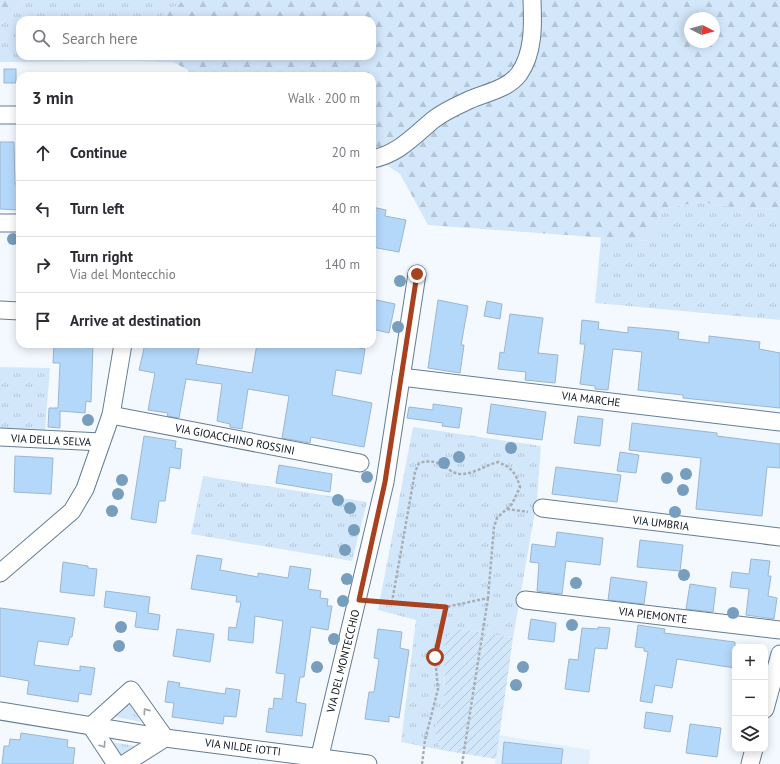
<!DOCTYPE html>
<meta charset="utf-8">
<style>
body{margin:0;font-family:"PT Sans",sans-serif;background:#f2f2f3;color:#2b2b33}
.controls{position:absolute;right:12px;bottom:12px;display:grid;overflow:hidden;border-radius:8px;box-shadow:0 2px 10px #0003}
.controls button{width:36px;height:36px;display:grid;place-items:center;padding:0;border:0;border-bottom:1px solid #e1e1e2;background:#fff;color:#2b2b33;font:20px sans-serif}
.compass{position:absolute;left:684px;top:12px;width:36px;height:36px;border-radius:50%;background:#fff;box-shadow:0 2px 10px #0003;rotate:96deg}
.stop{position:absolute;width:12px;height:12px;margin:-9px;border:3px solid #a8411f;border-radius:50%;background:#fff}
.stop.end{background:#a8411f;border-color:#fff;box-shadow:0 1px 4px #0008}
.list{margin:0;padding:0;list-style:none}
h2{display:flex;justify-content:space-between;align-items:center;height:52px;margin:0;padding:0 16px;font-size:17px}
h2 small{font-size:13px;font-weight:400;color:#7c7c81}
.list li{display:grid;grid-template-columns:26px 1fr auto;gap:12px;align-items:center;box-sizing:border-box;height:56px;padding:0 16px;border-top:1px solid #e1e1e2}
.list b{display:block;font-size:15px;white-space:nowrap}
.list p{margin:0;font-size:13px;white-space:nowrap;color:#7c7c81}
.list em{font-size:13px;font-style:normal;color:#7c7c81}
.icon{flex:none;width:22px;height:22px;fill:none;stroke:currentColor;stroke-width:2;stroke-linecap:round;stroke-linejoin:round}
.map{position:relative;flex:none;width:780px;height:764px;overflow:hidden}
.search{position:absolute;background:#fff;box-shadow:0 2px 10px #0003;left:16px;top:16px;width:360px;height:44px;display:flex;align-items:center;gap:10px;box-sizing:border-box;padding:0 14px;border-radius:12px;color:#7c7c81;font-size:15px}
.panel{position:absolute;background:#fff;box-shadow:0 2px 10px #0003;left:16px;top:72px;width:360px;height:276px;border-radius:12px}
.map>svg:first-child{display:block}
.built{fill:#e2effc}
.grass{fill:url(#grass-tufts)}
.forest{fill:url(#forest-firs);fill-rule:evenodd}
.garden{fill:url(#garden-furrows)}
.building{fill:#b4d8fa;stroke:#9db6cf}
.lines{fill:none;stroke-linecap:round;stroke-linejoin:round}
.street-casing{stroke:#657d94;stroke-width:19}
.path{stroke:#a8aeb5;stroke-width:2.5;stroke-dasharray:3 2;stroke-linecap:butt}
.street{stroke:#fff;stroke-width:17}
.tree{fill:#779ebd}
.oneway{stroke:#9da1a4}
.route{stroke:#a8411f;stroke-width:5}
.labels{text-anchor:middle;dominant-baseline:central;stroke-width:4;stroke-linejoin:round;paint-order:stroke}
.street-label{font-size:11px;fill:#0a131c;stroke:#fff}
</style>
<div class="map">
<svg width="780" height="764" viewBox="0 0 780 764">
<defs>
<pattern id="grass-tufts" width="24" height="20" patternUnits="userSpaceOnUse"><rect width="24" height="20" fill="#d3e7fb"/><path d="M3 7l-1-3M5 7V3M7 7l1-3M15 17l-1-3M17 17v-4M19 17l1-3" fill="none" stroke="#b4c5d7"/></pattern>
<pattern id="forest-firs" width="22" height="20" patternUnits="userSpaceOnUse"><rect width="22" height="20" fill="#d3e7fb"/><path d="M5 1l3.5 6h-7zM16 11l3.5 6h-7z" fill="#b4c5d7"/></pattern>
<pattern id="garden-furrows" width="10" height="10" patternUnits="userSpaceOnUse"><rect width="10" height="10" fill="#d3e7fb"/><path d="M-1 1l2-2M0 10L10 0M9 11l2-2" fill="none" stroke="#b4c5d7"/></pattern>
</defs>
<rect width="100%" height="100%" fill="#f4f9ff"/>
<polygon class="built" points="499,735 590,750 589,764 495,764"/>
<g class="grass">
<polygon points="23,0 184,0 157,20 20,20 20,56 132,56 130,61 0,62 0,24"/>
<polygon points="699,202 745,209 780,208 780,320 595,303 601,237 649,241 663,209"/>
<polygon points="0,367 50,368 45,431 0,428"/>
<polygon points="413,427 541,446 537,500 513,638 456,628 443,653 445,688 443,702 437,721 436,734 441,750 401,742 416,620 378,610"/>
<polygon points="203,476 367,502 352,561 191,534"/>
<polygon points="129,704 141,722 112,716"/>
<polygon points="110,742 137,746 120,759"/>
</g>
<g class="forest">
<polygon points="0,0 23,0 0,24"/>
<path d="M 184,0 L 780,0 L 780,208 L 745,209 L 699,202 L 663,209 L 649,241 L 428,225 L 400,174 L 372,155 L 372,76 L 188,76 L 188,70 L 173,62 L 130,61 L 132,56 L 372,56 L 372,20 L 157,20 ZM 690,18 L 714,18 L 714,42 L 690,42 Z"/>
</g>
<polygon class="garden" points="456,628 513,638 496,759 441,750 436,734 437,721 443,702 445,688 443,653 447,636"/>
<g class="building">
<rect x="4" y="69" width="12" height="14"/>
<polygon points="0,142 14,142 15,184 20,184 20,210 0,209"/>
<polygon points="372,207 386,210 385,216 406,220 399,252 372,247"/>
<polygon points="372,299 395,304 389,333 372,329"/>
<polygon points="438,300 468,306 461,345 464,345 460,373 428,368"/>
<polygon points="487,301 502,304 500,319 484,316"/>
<polygon points="510,314 543,318 538,353 558,355 555,383 525,380 526,372 498,369 500,352 504,353"/>
<polygon points="582,320 599,322 598,329 628,333 628,327 663,330 679,332 678,339 709,343 709,336 760,342 759,349 780,353 780,408 683,398 683,395 638,390 642,352 613,349 608,390 595,389 595,386 580,384 585,344 580,344"/>
<polygon points="54,344 93,344 91,402 86,401 85,413 60,411 60,428 48,427 49,408 58,408 60,363 53,363"/>
<polygon points="145,344 200,344 196,364 252,373 257,344 339,344 365,349 361,374 336,370 332,395 372,403 364,447 311,437 310,443 282,438 289,396 248,389 242,429 230,427 230,424 217,421 222,384 186,379 179,418 167,416 168,413 148,410 155,373 139,370"/>
<polygon points="433,404 462,408 459,428 442,426 443,423 407,418 409,407 433,410"/>
<polygon points="491,404 546,412 542,440 487,433"/>
<polygon points="578,416 603,419 600,446 574,443"/>
<polygon points="632,423 717,433 717,436 780,444 780,468 767,467 762,516 696,509 701,458 629,450"/>
<polygon points="144,436 176,441 175,448 182,449 180,469 170,467 165,501 159,501 156,523 131,519"/>
<polygon points="620,452 639,455 636,473 617,471"/>
<polygon points="15,456 53,458 51,494 14,492"/>
<polygon points="279,465 332,474 330,492 276,483"/>
<polygon points="556,467 621,475 617,502 552,494"/>
<polygon points="557,532 603,538 600,565 566,561 562,594 537,591 539,563 530,562 532,544 555,547"/>
<polygon points="640,540 683,545 680,571 637,567"/>
<polygon points="197,555 222,559 220,570 258,577 258,573 288,578 290,566 311,569 308,589 321,591 320,598 328,599 327,606 332,606 328,630 311,627 304,677 300,677 296,702 306,704 302,736 266,732 269,708 273,709 274,698 282,699 285,674 276,673 283,621 255,616 253,643 228,640 229,627 236,628 241,602 236,602 237,596 191,589"/>
<polygon points="751,559 770,561 768,576 771,576 768,596 777,598 774,619 746,615 749,589 730,587 732,572 749,574"/>
<polygon points="63,562 88,566 88,568 97,569 94,596 60,592"/>
<polygon points="611,577 647,582 644,604 608,600"/>
<polygon points="690,584 716,588 713,612 686,609"/>
<polygon points="106,591 150,597 148,613 160,615 158,630 135,627 137,612 104,607"/>
<polygon points="0,608 75,618 72,637 70,637 68,645 38,641 34,665 80,671 80,666 95,668 91,695 79,693 78,702 27,694 29,681 0,676"/>
<polygon points="531,619 556,623 554,642 528,639"/>
<polygon points="638,625 665,629 664,633 735,642 735,668 677,659 672,688 655,685 652,703 640,701 648,652 644,651 644,648 635,647"/>
<polygon points="598,627 610,628 607,649 595,648 589,692 565,689 569,659 578,660 582,628 598,629"/>
<polygon points="177,629 214,634 210,662 173,656"/>
<polygon points="378,629 402,632 400,648 409,650 399,718 389,716 389,722 365,719 369,692 374,692 379,659 374,658"/>
<polygon points="168,681 180,683 179,687 225,694 226,688 240,690 236,717 224,716 223,724 172,717 174,703 165,702"/>
<polygon points="646,712 673,716 670,732 644,728"/>
<polygon points="690,724 721,728 717,757 686,753"/>
<polygon points="21,733 68,740 67,747 75,748 73,764 2,764 4,746 9,746 10,739 20,740"/>
<polygon points="504,742 563,749 561,764 502,764"/>
</g>
<g class="lines">
<defs>
<g id="street">
<polyline points="0,115 20,115"/>
<path d="M 372,159 C 397,155 414,136 433,120 C 442,113 454,107 465,102 C 482,93 506,91 519,74 C 534,53 533,24 532,0"/>
<polyline points="0,223 20,223"/>
<polyline points="0,310 20,311"/>
<polyline points="401,377 780,422"/>
<polyline points="111,415 360,463"/>
<polyline points="0,437 101,442"/>
<polyline points="542,508 780,537"/>
<polyline points="0,573 72,511 85,489 111,415 123,344"/>
<polyline points="525,600 780,630"/>
<polyline points="765,709 780,654"/>
<polyline points="0,711 165,738 368,764"/>
<polyline points="116,764 91,726 131,690 165,738 124,764"/>
<polyline points="318,764 385,482 417,274"/>
<polyline points="750,764 754,749"/>
</g>
</defs>
<use href="#street" class="street-casing"/>
<g class="path">
<polyline points="507,509 528,512"/>
<path d="M 373,601 L 446,607 L 488,598 L 494,527 L 497,518 L 512,504 L 520,487 C 516,473 511,467 498,462 C 486,465 475,473 463,474 C 446,475 444,456 419,463 L 415,472 L 392,602"/>
<polyline points="422,764 425,740 438,689 435,657 446,607"/>
<polyline points="462,764 488,598"/>
</g>
<use href="#street" class="street"/>
</g>
<g class="tree">
<circle cx="13" cy="239" r="6"/>
<circle cx="400" cy="281" r="6"/>
<circle cx="398" cy="327" r="6"/>
<circle cx="88" cy="420" r="6"/>
<circle cx="511" cy="448" r="6"/>
<circle cx="459" cy="457" r="6"/>
<circle cx="444" cy="463" r="6"/>
<circle cx="686" cy="474" r="6"/>
<circle cx="367" cy="477" r="6"/>
<circle cx="667" cy="478" r="6"/>
<circle cx="122" cy="480" r="6"/>
<circle cx="683" cy="490" r="6"/>
<circle cx="118" cy="494" r="6"/>
<circle cx="338" cy="500" r="6"/>
<circle cx="350" cy="508" r="6"/>
<circle cx="112" cy="511" r="6"/>
<circle cx="675" cy="512" r="6"/>
<circle cx="354" cy="530" r="6"/>
<circle cx="345" cy="550" r="6"/>
<circle cx="684" cy="575" r="6"/>
<circle cx="347" cy="579" r="6"/>
<circle cx="576" cy="583" r="6"/>
<circle cx="343" cy="601" r="6"/>
<circle cx="733" cy="613" r="6"/>
<circle cx="572" cy="625" r="6"/>
<circle cx="121" cy="627" r="6"/>
<circle cx="334" cy="639" r="6"/>
<circle cx="119" cy="646" r="6"/>
<circle cx="317" cy="667" r="6"/>
<circle cx="523" cy="667" r="6"/>
<circle cx="516" cy="685" r="6"/>
</g>
<defs><path id="oneway-chevron" d="M-2-3.5L2.5 0L-2 3.5" fill="none" stroke-width="1.6" stroke-linecap="round" stroke-linejoin="round"/></defs>
<g class="oneway">
<use href="#oneway-chevron" transform="translate(146 711) rotate(-125)"/>
<use href="#oneway-chevron" transform="translate(103 745) rotate(56)"/>
</g>
<g class="lines">
<polyline class="route" points="417,274 385,482 359,600 446,607 435,657"/>
</g>
<g class="labels">
<g class="street-label">
<text transform="translate(591 399) rotate(7)">VIA MARCHE</text>
<text transform="translate(235 439) rotate(11)">VIA GIOACCHINO ROSSINI</text>
<text transform="translate(51 440) rotate(3)">VIA DELLA SELVA</text>
<text transform="translate(661 523) rotate(7)">VIA UMBRIA</text>
<text transform="translate(653 615) rotate(7)">VIA PIEMONTE</text>
<text transform="translate(343 661) rotate(-76)">VIA DEL MONTECCHIO</text>
<text transform="translate(243 747) rotate(7)">VIA NILDE IOTTI</text>
</g>
</g>
</svg>
<div class="controls">
<button>+</button>
<button>−</button>
<button><svg class="icon" aria-label="layers" viewBox="0 0 24 24"><path d="M12 4l9 5-9 5-9-5zM3 14l9 5 9-5"/></svg></button>
</div>
<svg class="compass" viewBox="-18 -18 36 36"><path d="M0-13l5 13h-10z" fill="#e53935"/><path d="M0 13l5-13h-10z" fill="#7c7c81"/></svg>
<div class="stop" style="left:435px;top:657px"></div>
<div class="stop end" style="left:417px;top:274px"></div>
<div class="search"><svg class="icon" aria-label="search" viewBox="0 0 24 24"><circle cx="10" cy="10" r="6"/><path d="M15 15l6 6"/></svg>Search here</div>
<section class="panel">
<h2>3 min<small>Walk · 200 m</small></h2>
<ul class="list">
<li><svg class="icon" aria-label="ahead" viewBox="0 0 24 24"><path d="M12 20V5M6 11l6-6 6 6"/></svg><div><b>Continue</b></div><em>20 m</em></li>
<li><svg class="icon" aria-label="left" viewBox="0 0 24 24"><path d="M17 20v-9H6M10 6l-5 5 5 5"/></svg><div><b>Turn left</b></div><em>40 m</em></li>
<li><svg class="icon" aria-label="right" viewBox="0 0 24 24"><path d="M7 20v-9h11M14 6l5 5-5 5"/></svg><div><b>Turn right</b><p>Via del Montecchio</p></div><em>140 m</em></li>
<li><svg class="icon" aria-label="arrive" viewBox="0 0 24 24"><path d="M6 21V4h12l-3 4 3 4H6"/></svg><div><b>Arrive at destination</b></div></li>
</ul>
</section>
</div>
